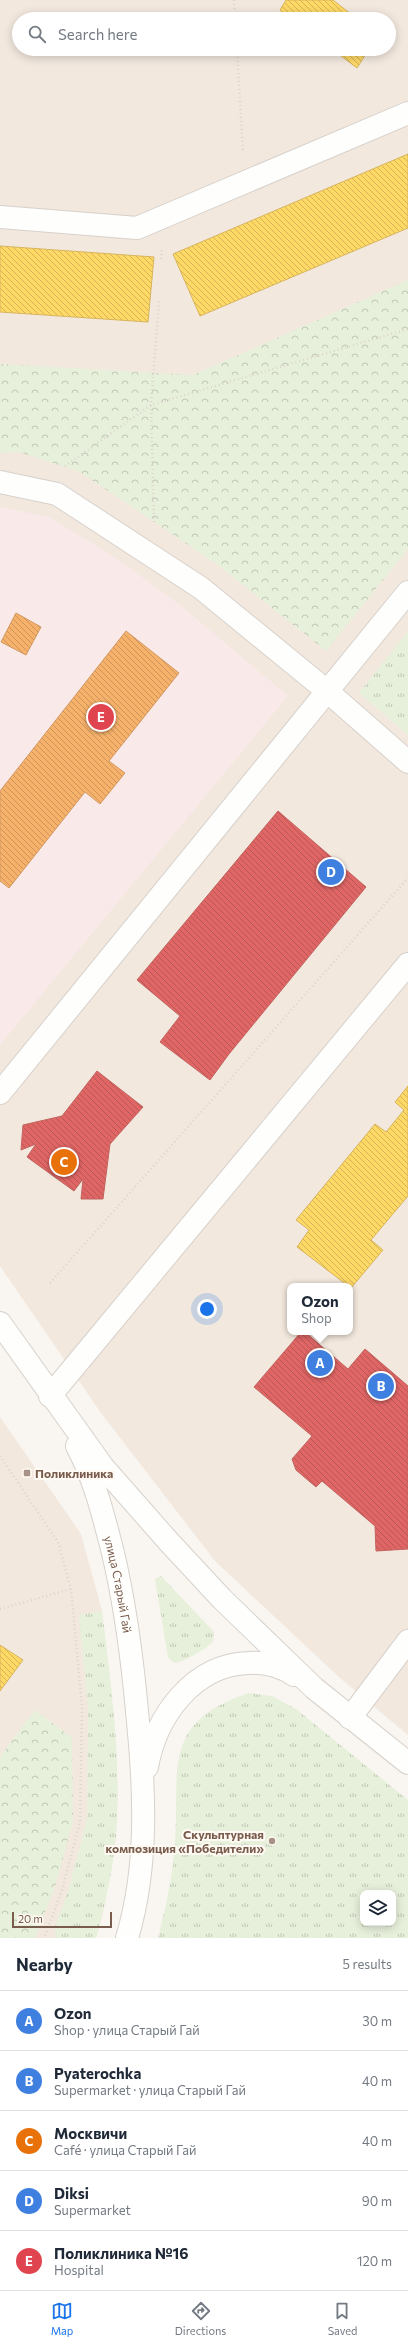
<!DOCTYPE html>
<meta charset="utf-8">
<style>
body{margin:0;font-family:Commissioner,sans-serif;background:#f6f6f7;color:#1f2937}
.controls{position:absolute;right:12px;bottom:12px;display:grid;overflow:hidden;border-radius:8px;box-shadow:0 2px 10px #0003}
.controls button{width:36px;height:36px;display:grid;place-items:center;padding:0;border:0;border-bottom:1px solid #e0e1e3;background:#fff;color:#1f2937;font:20px sans-serif}
.scale{position:absolute;left:12px;bottom:10px;width:100px;box-sizing:border-box;padding-left:4px;border:2px solid #7a5c4d;border-top:0;font-size:11px;line-height:14px;white-space:nowrap;color:#7a5c4d;-webkit-text-stroke:3px #fffaf3;paint-order:stroke}
.you{position:absolute;left:207px;top:1309px;width:14px;height:14px;margin:-10px;border:3px solid #fff;border-radius:50%;background:#1a73e8;box-shadow:0 0 0 6px #1a73e833}
.badge{display:grid;place-items:center;width:26px;height:26px;border-radius:50%;background:#1a73e8;color:#fff;font-size:13px;font-weight:700}
.pin{position:absolute;translate:-50% -50%;border:2px solid #fff;box-shadow:0 1px 4px #0006}
.popup{position:absolute;left:287px;top:1283px;width:66px;height:52px;box-sizing:border-box;display:grid;place-content:center;border-radius:8px;background:#fff;filter:drop-shadow(0 1px 3px #0005);font-size:13px;white-space:nowrap;color:#747a83}
.popup b{font-size:15px;color:#1f2937}
.popup::after{content:'';position:absolute;left:50%;top:100%;margin-left:-8px;border:8px solid transparent;border-top-color:#fff}
.list{margin:0;padding:0;list-style:none}
h2{display:flex;justify-content:space-between;align-items:center;height:52px;margin:0;padding:0 16px;font-size:17px}
h2 small{font-size:13px;font-weight:400;color:#747a83}
.list li{display:grid;grid-template-columns:26px 1fr auto;gap:12px;align-items:center;box-sizing:border-box;height:60px;padding:0 16px;border-top:1px solid #e0e1e3}
.list b{display:block;font-size:15px;white-space:nowrap}
.list p{margin:0;font-size:13px;white-space:nowrap;color:#747a83}
.list em{font-size:13px;font-style:normal;color:#747a83}
.icon{flex:none;width:22px;height:22px;fill:none;stroke:currentColor;stroke-width:2;stroke-linecap:round;stroke-linejoin:round}
.map{position:relative;flex:none;width:408px;height:1938px;overflow:hidden}
.search{position:absolute;background:#fff;box-shadow:0 2px 10px #0003;left:12px;right:12px;top:12px;height:44px;display:flex;align-items:center;gap:10px;box-sizing:border-box;padding:0 14px;border-radius:22px;color:#747a83;font-size:15px}
.sheet{height:352px;background:#fff}
nav{display:flex;justify-content:space-around;align-items:center;box-sizing:border-box;height:56px;border-top:1px solid #e0e1e3;background:#fff;font-size:11px;color:#747a83}
nav a{display:grid;justify-items:center;gap:2px}
nav .on{color:#1a73e8}
.map>svg:first-child{display:block}
.residential{fill:#f2e8de;fill-rule:evenodd}
.medical{fill:#fae9e9}
.grass{fill:url(#grass-tufts);fill-rule:evenodd}
.forest{fill:url(#forest-crowns)}
.homes{fill:url(#homes-back-hatch);stroke:#d7b45e}
.shops{fill:url(#shops-back-hatch);stroke:#c1635e}
.health{fill:url(#health-back-hatch);stroke:#d19862}
.lines{fill:none;stroke-linecap:round;stroke-linejoin:round}
.minor-casing{stroke:#d7d1cb;stroke-width:24}
.path{stroke:#dcd5d0;stroke-width:2.5;stroke-dasharray:1 3;stroke-linecap:butt}
.minor{stroke:#fefefd;stroke-width:22}
.poi-dot{fill:#a69286;stroke:#fffaf3;stroke-width:1.5}
.labels{text-anchor:middle;dominant-baseline:central;stroke-width:4;stroke-linejoin:round;paint-order:stroke}
.poi-label{font-size:12px;font-weight:bold;fill:#7a5c4d;stroke:#fffaf3;text-anchor:start}
.street-label{font-size:12px;fill:#7a5c4d;stroke:#fffaf3}
</style>
<div class="map">
<svg width="408" height="1938" viewBox="0 0 408 1938">
<defs>
<pattern id="grass-tufts" width="24" height="20" patternUnits="userSpaceOnUse"><rect width="24" height="20" fill="#e7f0db"/><path d="M3 7l-1-3M5 7V3M7 7l1-3M15 17l-1-3M17 17v-4M19 17l1-3" fill="none" stroke="#c0c6b4"/></pattern>
<pattern id="forest-crowns" width="20" height="18" patternUnits="userSpaceOnUse"><rect width="20" height="18" fill="#e7f0db"/><path d="M2 6a3 3 0 1 1 6 0M12 15a3 3 0 1 1 6 0" fill="none" stroke="#c0c6b4"/></pattern>
<pattern id="homes-back-hatch" width="6" height="6" patternUnits="userSpaceOnUse"><rect width="6" height="6" fill="#ffd966"/><path d="M-1 5l2 2M0 0l6 6M5-1l2 2" fill="none" stroke="#d3b356"/></pattern>
<pattern id="shops-back-hatch" width="6" height="6" patternUnits="userSpaceOnUse"><rect width="6" height="6" fill="#e06666"/><path d="M-1 5l2 2M0 0l6 6M5-1l2 2" fill="none" stroke="#bb5756"/></pattern>
<pattern id="health-back-hatch" width="6" height="6" patternUnits="userSpaceOnUse"><rect width="6" height="6" fill="#f6b26b"/><path d="M-1 5l2 2M0 0l6 6M5-1l2 2" fill="none" stroke="#cc945a"/></pattern>
</defs>
<rect width="100%" height="100%" fill="#f9f5f0"/>
<g class="residential">
<path d="M 0,0 L 408,0 L 408,1735 L 341,1679 L 215,1561 L 101,1413 L 0,1266 ZM 19,19 L 389,19 L 389,49 L 19,49 ZM 290,1286 L 350,1286 L 350,1332 L 290,1332 Z"/>
<polygon points="0,1417 81,1534 102,1611 111,1690 116,1762 116,1836 103,1913 96,1938 0,1938"/>
</g>
<polygon class="medical" points="0,507 49,517 116,558 180,605 288,696 0,1045"/>
<g class="grass">
<polygon points="408,631 408,735 359,693"/>
<path d="M 161,1576 L 214,1632 C 214,1635 214,1639 213,1641 C 208,1648 182,1663 174,1663 L 168,1657 L 155,1579 Z"/>
<path d="M 102,1611 C 111,1685 122,1762 116,1836 C 113,1870 105,1905 96,1938 L 56,1938 L 55,1927 L 68,1891 L 87,1819 L 88,1709 L 79,1615 Z"/>
<path d="M 249,1693 L 272,1696 L 296,1709 L 408,1800 L 408,1938 L 158,1938 C 166,1907 173,1875 175,1842 C 180,1768 161,1722 249,1693 ZM 363,1893 L 393,1893 L 393,1923 L 363,1923 Z"/>
</g>
<g class="forest">
<polygon points="408,280 408,549 326,651 218,565 80,472 19,452 0,453 0,364 193,375"/>
<polygon points="35,1710 72,1738 73,1821 55,1887 35,1938 0,1938 0,1757"/>
</g>
<g class="homes">
<polygon points="286,0 333,0 357,19 291,19 280,10"/>
<polygon points="332,49 369,49 357,68"/>
<polygon points="408,154 408,228 200,316 173,254"/>
<polygon points="0,246 154,257 148,322 0,312"/>
<polygon points="408,1086 408,1196 371,1240 383,1250 351,1288 297,1247 309,1230 296,1220 375,1124 386,1132 404,1110 395,1102"/>
<polygon points="0,1645 23,1660 0,1691"/>
</g>
<g class="shops">
<polygon points="278,811 366,887 229,1054 210,1080 160,1042 180,1016 137,980"/>
<polygon points="97,1071 143,1107 110,1144 103,1199 81,1199 83,1179 74,1191 27,1157 36,1144 21,1150 23,1125 62,1116"/>
<polygon points="301,1332 305,1332 348,1369 365,1349 408,1386 408,1549 376,1551 375,1526 322,1481 316,1487 296,1470 292,1459 312,1436 254,1387"/>
</g>
<g class="health">
<polygon points="16,613 41,627 26,655 1,642"/>
<polygon points="126,631 179,673 109,761 125,773 100,804 85,792 9,888 0,881 0,791"/>
</g>
<g class="lines">
<defs>
<g id="minor">
<polyline points="0,217 137,228 408,113"/>
<polyline points="0,482 57,494 201,588 327,691 408,762"/>
<polyline points="0,1093 408,592"/>
<polyline points="0,1323 103,1467 169,1542 222,1599 314,1688 408,1763"/>
<polyline points="50,1396 408,964"/>
<path id="s1" d="M 77,1446 C 94,1478 103,1514 112,1549 C 126,1606 133,1664 138,1722 C 145,1794 148,1868 127,1938"/>
<polyline points="350,1718 408,1641"/>
<path d="M 147,1767 C 156,1716 193,1665 248,1663 C 265,1662 279,1665 294,1675"/>
</g>
</defs>
<use href="#minor" class="minor-casing"/>
<g class="path">
<polyline points="234,0 235,19"/>
<polyline points="237,49 243,152"/>
<polyline points="161,259 162,248"/>
<polyline points="65,466 151,405 408,329"/>
<polyline points="154,522 151,405 159,301"/>
<polyline points="50,1283 408,878"/>
<polyline points="0,1456 58,1542 71,1589 82,1706 80,1822 62,1890 44,1938"/>
<polyline points="0,1609 71,1589"/>
</g>
<use href="#minor" class="minor"/>
</g>
<g class="poi-dot">
<rect x="23" y="1469" width="8" height="8" rx="2"/>
<circle cx="272" cy="1841" r="4"/>
</g>
<g class="labels">
<g class="poi-label">
<text x="35" y="1473">Поликлиника</text>
<text x="264" y="1834" text-anchor="end">Скульптурная<tspan x="264" dy="14">композиция «Победители»</tspan></text>
</g>
<g class="street-label">
<text stroke="none"><textPath href="#s1" startOffset="145">улица Старый Гай</textPath></text>
</g>
</g>
</svg>
<div class="controls">
<button><svg class="icon" aria-label="layers" viewBox="0 0 24 24"><path d="M12 4l9 5-9 5-9-5zM3 14l9 5 9-5"/></svg></button>
</div>
<div class="scale">20 m</div>
<div class="you"></div>
<div class="pin badge" style="left:320px;top:1363px;background:#3f7fe0">A</div>
<div class="popup"><b>Ozon</b>Shop</div>
<div class="pin badge" style="left:381px;top:1386px;background:#3f7fe0">B</div>
<div class="pin badge" style="left:64px;top:1162px;background:#e8710a">C</div>
<div class="pin badge" style="left:331px;top:872px;background:#3f7fe0">D</div>
<div class="pin badge" style="left:101px;top:717px;background:#e0444e">E</div>
<div class="search"><svg class="icon" aria-label="search" viewBox="0 0 24 24"><circle cx="10" cy="10" r="6"/><path d="M15 15l6 6"/></svg>Search here</div>
</div>
<section class="sheet">
<h2>Nearby<small>5 results</small></h2>
<ul class="list">
<li><span class="badge" style="background:#3f7fe0">A</span><div><b>Ozon</b><p>Shop · улица Старый Гай</p></div><em>30 m</em></li>
<li><span class="badge" style="background:#3f7fe0">B</span><div><b>Pyaterochka</b><p>Supermarket · улица Старый Гай</p></div><em>40 m</em></li>
<li><span class="badge" style="background:#e8710a">C</span><div><b>Москвичи</b><p>Café · улица Старый Гай</p></div><em>40 m</em></li>
<li><span class="badge" style="background:#3f7fe0">D</span><div><b>Diksi</b><p>Supermarket</p></div><em>90 m</em></li>
<li><span class="badge" style="background:#e0444e">E</span><div><b>Поликлиника №16</b><p>Hospital</p></div><em>120 m</em></li>
</ul>
</section>
<nav>
<a class="on"><svg class="icon" aria-label="map" viewBox="0 0 24 24"><path d="M3 6l6-2 6 2 6-2v14l-6 2-6-2-6 2zM9 4v14M15 6v14"/></svg>Map</a>
<a><svg class="icon" aria-label="directions" viewBox="0 0 24 24"><path d="M12 3l9 9-9 9-9-9zM9 14v-3h6M13 9l2 2-2 2"/></svg>Directions</a>
<a><svg class="icon" aria-label="saved" viewBox="0 0 24 24"><path d="M7 4h10v16l-5-4-5 4z"/></svg>Saved</a>
</nav>
